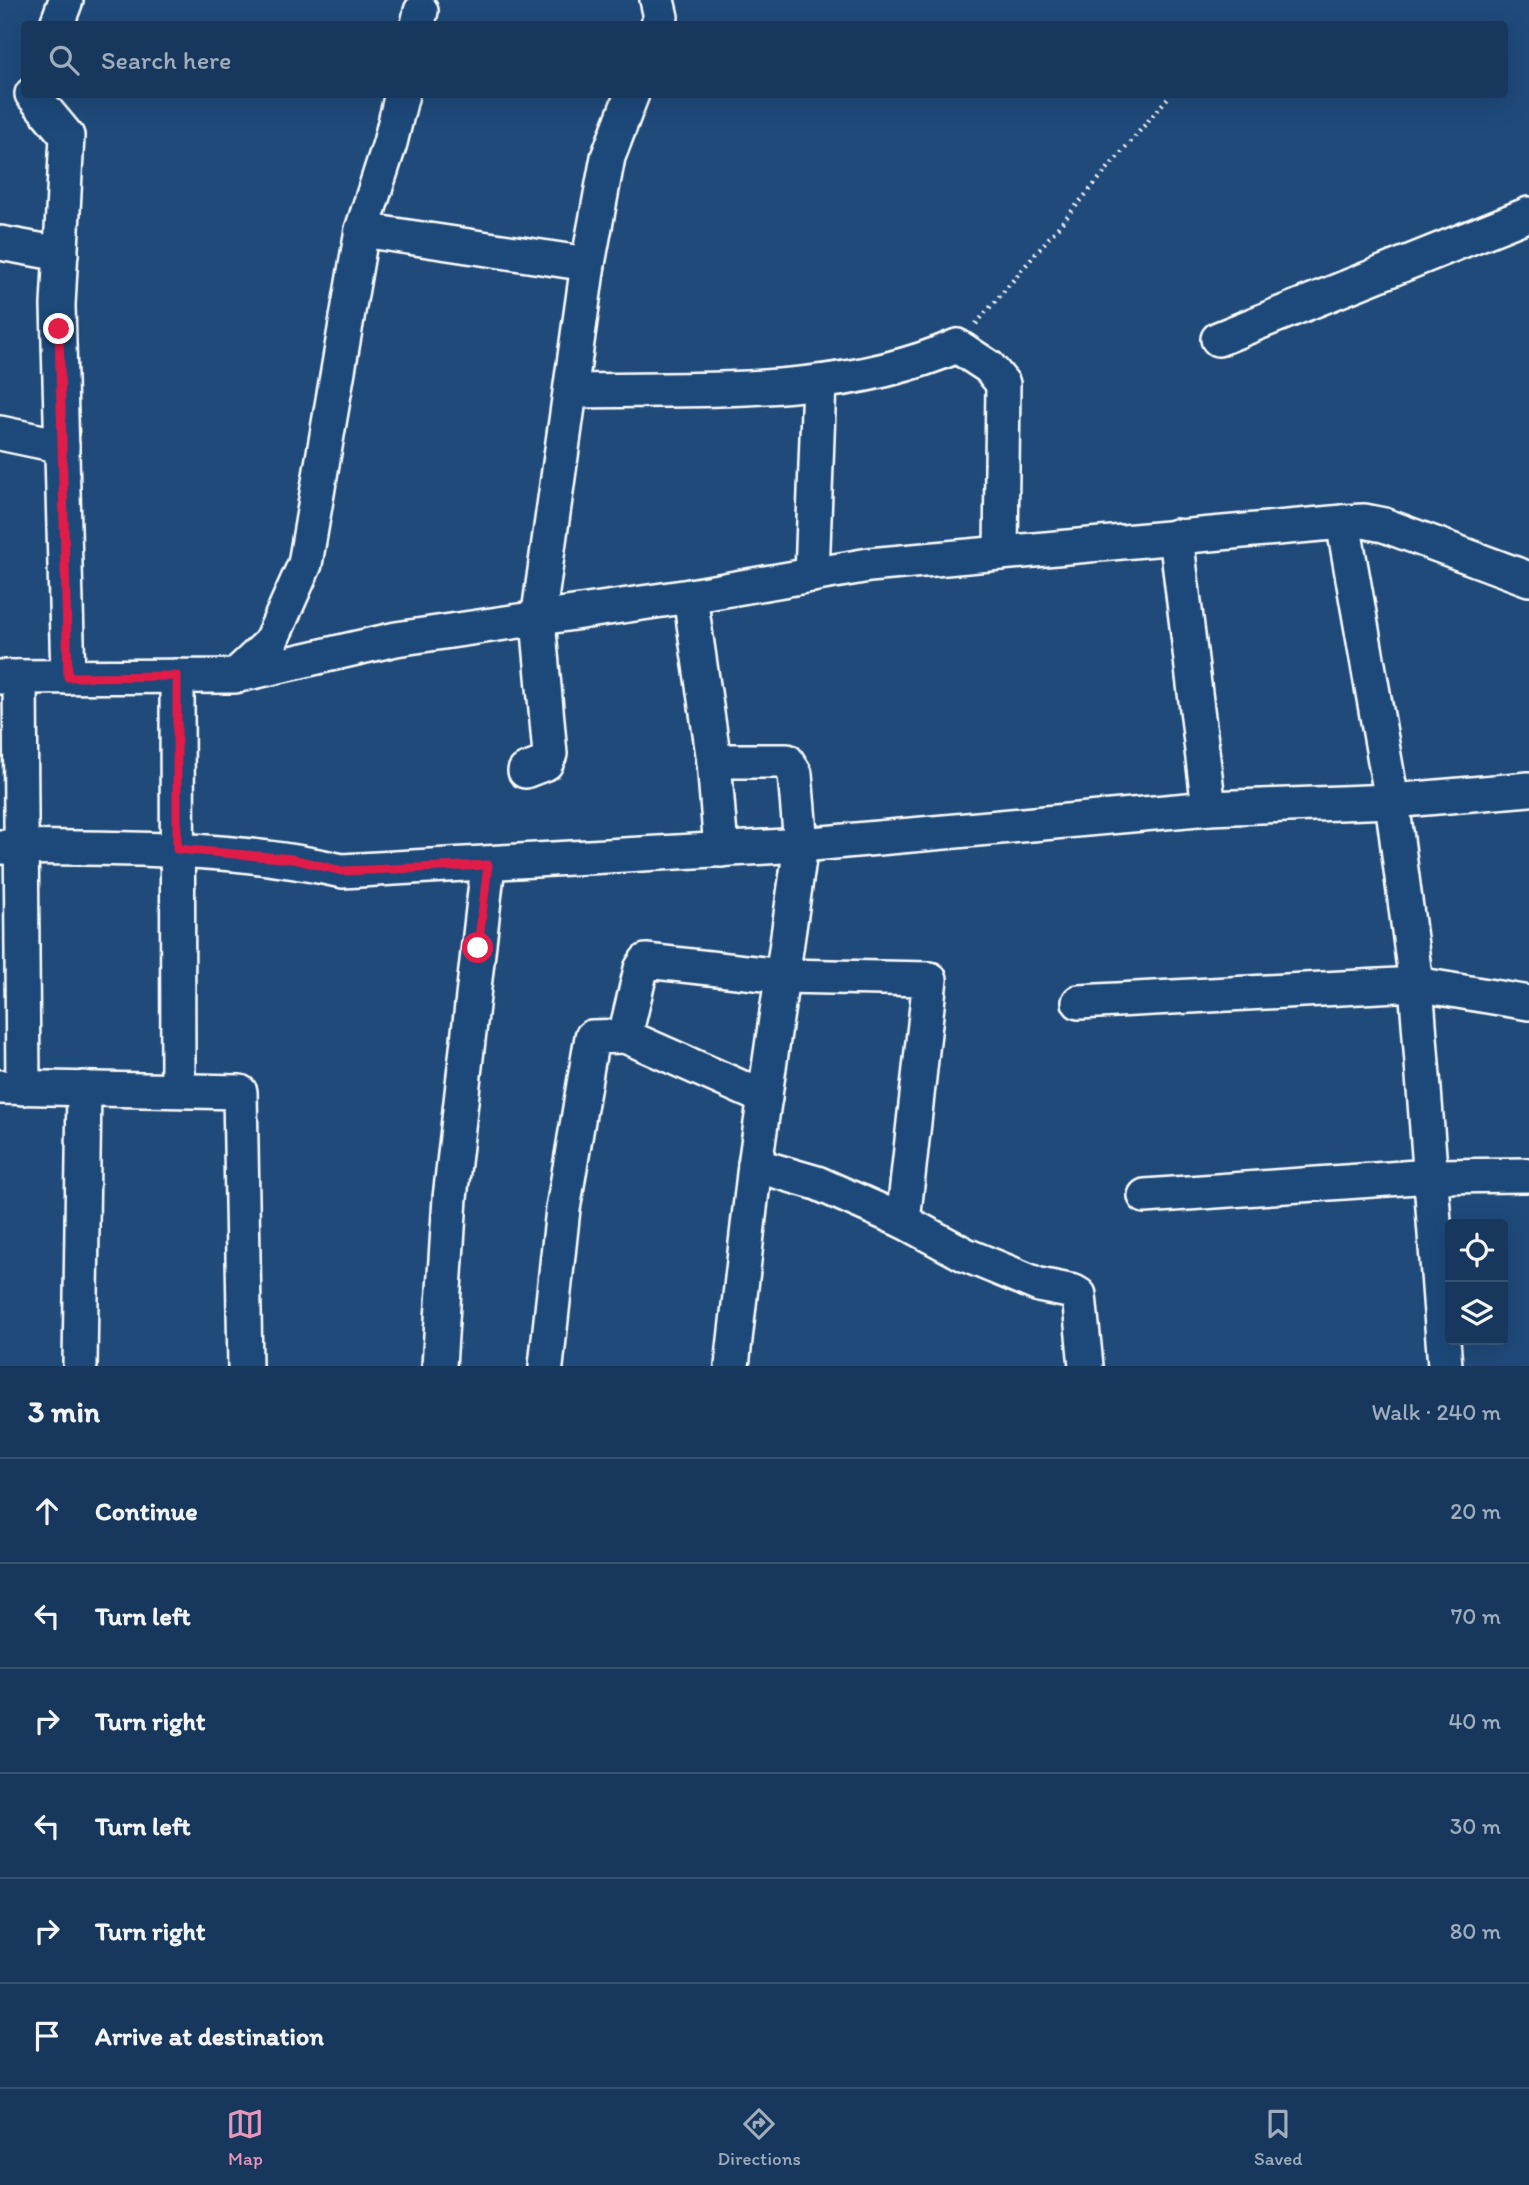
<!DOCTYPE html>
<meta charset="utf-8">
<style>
body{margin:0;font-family:Itim,sans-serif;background:#244365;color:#f1f3f6}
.controls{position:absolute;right:21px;bottom:21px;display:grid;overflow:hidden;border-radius:7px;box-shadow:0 7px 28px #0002}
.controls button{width:63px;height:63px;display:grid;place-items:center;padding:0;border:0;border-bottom:2px solid #365272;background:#17385c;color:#f1f3f6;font:35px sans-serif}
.stop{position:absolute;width:21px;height:21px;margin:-16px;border:5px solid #e11d48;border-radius:50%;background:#fff}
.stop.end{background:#e11d48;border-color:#fff;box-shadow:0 2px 7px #0008}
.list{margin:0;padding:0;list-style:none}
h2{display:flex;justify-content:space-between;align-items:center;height:91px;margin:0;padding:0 28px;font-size:30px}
h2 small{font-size:23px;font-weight:400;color:#9eacbb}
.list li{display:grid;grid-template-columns:46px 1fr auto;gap:21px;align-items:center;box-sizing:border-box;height:105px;padding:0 28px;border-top:2px solid #365272}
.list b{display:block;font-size:26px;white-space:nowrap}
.list em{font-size:23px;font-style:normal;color:#9eacbb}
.icon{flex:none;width:38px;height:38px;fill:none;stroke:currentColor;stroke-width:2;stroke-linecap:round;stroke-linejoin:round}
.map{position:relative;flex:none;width:1529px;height:1366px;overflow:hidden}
.search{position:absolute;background:#17385c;box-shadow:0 7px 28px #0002;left:21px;right:21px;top:21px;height:77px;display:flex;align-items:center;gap:18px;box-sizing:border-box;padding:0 24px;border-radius:7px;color:#9eacbb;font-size:26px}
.sheet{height:721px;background:#17385c}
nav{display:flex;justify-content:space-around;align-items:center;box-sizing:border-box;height:98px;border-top:2px solid #365272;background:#17385c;font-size:19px;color:#9eacbb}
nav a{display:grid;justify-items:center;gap:4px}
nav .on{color:#e797bd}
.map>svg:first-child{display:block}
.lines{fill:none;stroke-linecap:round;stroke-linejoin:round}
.street-casing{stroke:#fff;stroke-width:38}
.path{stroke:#fff;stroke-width:4.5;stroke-dasharray:2 5;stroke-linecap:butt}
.street{stroke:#1f4a7a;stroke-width:33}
.route{stroke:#e11d48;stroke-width:9}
</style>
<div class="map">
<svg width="1529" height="1366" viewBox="0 0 1529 1366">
<rect width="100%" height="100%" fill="#1f4a7a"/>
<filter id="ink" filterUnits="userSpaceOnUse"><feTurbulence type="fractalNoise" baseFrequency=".0143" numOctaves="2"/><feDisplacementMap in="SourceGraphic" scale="14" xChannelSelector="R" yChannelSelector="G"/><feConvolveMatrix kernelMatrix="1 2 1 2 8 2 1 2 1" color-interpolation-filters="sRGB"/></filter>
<g filter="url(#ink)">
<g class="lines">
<defs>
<g id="street">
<polyline points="657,0 661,17 658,24"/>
<polyline points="57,24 66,0"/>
<polyline points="418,24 421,11"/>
<polyline points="32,94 67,136 58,305 68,677"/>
<polyline points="362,230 588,264"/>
<polyline points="0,243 61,254"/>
<polyline points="1218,339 1529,214"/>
<path d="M 571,391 C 699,388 838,398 957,346 L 989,367 L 1003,384 L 1001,553"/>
<polyline points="0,433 62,446"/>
<polyline points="1343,522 1392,801 1416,984 1445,1366"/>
<polyline points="1176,536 1209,808"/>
<polyline points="812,575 819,382"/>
<polyline points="690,596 714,761 787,761 795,774 801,845 755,1165 732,1366"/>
<polyline points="237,674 270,643 305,564 362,230 390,143 402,94"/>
<polyline points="177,676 178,1090"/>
<polyline points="0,677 235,676 396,639 690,596 869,565 1343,522 1364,521 1384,525 1529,579"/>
<polyline points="20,677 23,1088"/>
<polyline points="714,761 721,850"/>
<polyline points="525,771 546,763 550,754 538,620 588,264 608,157 632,94"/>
<path d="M 0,847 C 114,849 230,845 342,871 L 801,845 L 1209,808 L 1392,801 L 1529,789"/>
<polyline points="1079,1002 1416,984 1529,1003"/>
<polyline points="625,1036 765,1098"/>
<polyline points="0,1087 240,1092 245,1366"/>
<polyline points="755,1165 817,1183 903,1221 966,1255 1039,1285 1074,1292 1079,1295 1086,1366"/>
<polyline points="1145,1196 1431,1176 1529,1175"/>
<polyline points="80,1366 84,1088"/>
<polyline points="439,1366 450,1198 488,865"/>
<polyline points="546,1366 563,1209 592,1037 625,1036 641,969 646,961 782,976 930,979 903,1221"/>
</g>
</defs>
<use href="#street" class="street-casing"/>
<polyline class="path" points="976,324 1171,94"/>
<use href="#street" class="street"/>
</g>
</g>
<g class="lines" filter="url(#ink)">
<polyline class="route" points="59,329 68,677 177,676 177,849 293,859 342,871 488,865 478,948"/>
</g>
</svg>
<div class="controls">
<button><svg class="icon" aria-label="locate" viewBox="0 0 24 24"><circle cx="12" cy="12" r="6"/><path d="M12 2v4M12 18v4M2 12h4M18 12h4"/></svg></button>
<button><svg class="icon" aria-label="layers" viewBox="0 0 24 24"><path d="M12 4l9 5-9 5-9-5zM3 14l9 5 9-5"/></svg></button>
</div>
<div class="stop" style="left:478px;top:948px"></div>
<div class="stop end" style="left:59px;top:329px"></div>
<div class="search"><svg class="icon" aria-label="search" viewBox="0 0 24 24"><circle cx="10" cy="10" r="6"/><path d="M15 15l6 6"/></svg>Search here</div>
</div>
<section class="sheet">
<h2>3 min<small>Walk · 240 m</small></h2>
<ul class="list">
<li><svg class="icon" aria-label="ahead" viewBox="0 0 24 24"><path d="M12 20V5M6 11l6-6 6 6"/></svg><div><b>Continue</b></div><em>20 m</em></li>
<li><svg class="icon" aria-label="left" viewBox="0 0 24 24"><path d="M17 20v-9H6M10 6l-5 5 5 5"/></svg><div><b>Turn left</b></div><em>70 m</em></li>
<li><svg class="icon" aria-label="right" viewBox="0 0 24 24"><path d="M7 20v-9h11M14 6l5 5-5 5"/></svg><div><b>Turn right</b></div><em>40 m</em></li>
<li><svg class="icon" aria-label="left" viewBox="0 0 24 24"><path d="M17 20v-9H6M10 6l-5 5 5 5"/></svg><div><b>Turn left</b></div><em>30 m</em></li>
<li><svg class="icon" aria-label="right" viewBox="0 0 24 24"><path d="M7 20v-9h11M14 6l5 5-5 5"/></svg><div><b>Turn right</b></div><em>80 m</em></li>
<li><svg class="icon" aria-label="arrive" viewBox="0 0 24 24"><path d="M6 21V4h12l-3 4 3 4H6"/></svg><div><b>Arrive at destination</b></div></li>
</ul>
</section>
<nav>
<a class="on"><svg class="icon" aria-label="map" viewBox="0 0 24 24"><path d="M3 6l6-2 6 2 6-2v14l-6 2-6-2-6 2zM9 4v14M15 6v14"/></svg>Map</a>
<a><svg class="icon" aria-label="directions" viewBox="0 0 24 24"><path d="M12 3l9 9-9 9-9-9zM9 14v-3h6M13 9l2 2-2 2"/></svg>Directions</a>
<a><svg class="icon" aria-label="saved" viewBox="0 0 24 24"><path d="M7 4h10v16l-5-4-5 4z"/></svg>Saved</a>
</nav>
